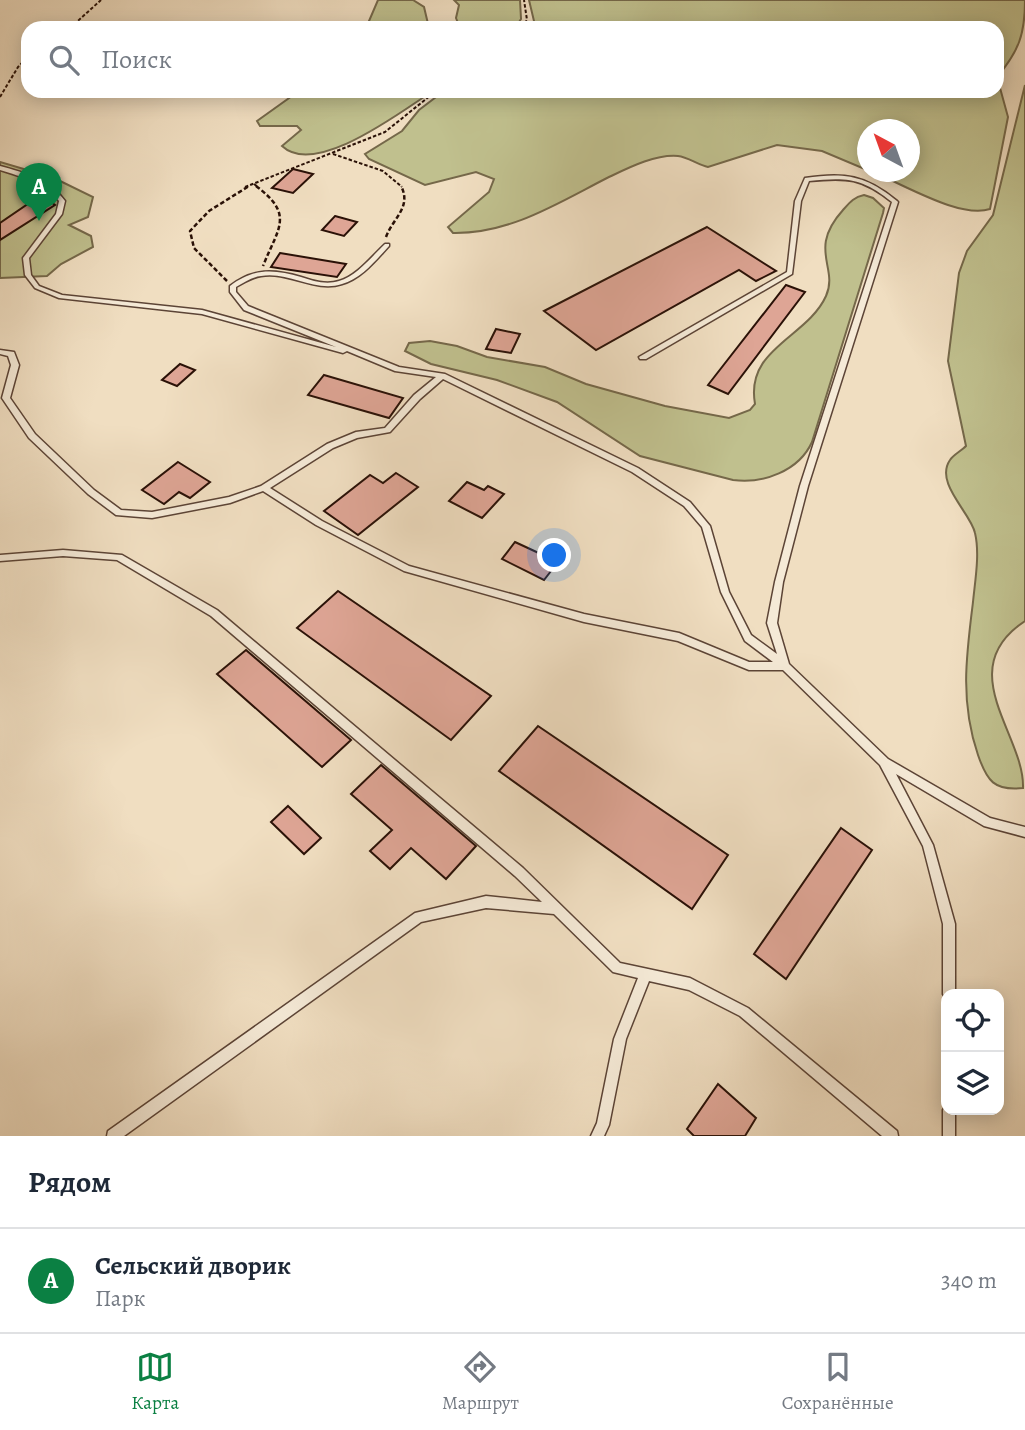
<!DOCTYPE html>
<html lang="ru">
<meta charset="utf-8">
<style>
body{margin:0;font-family:Alegreya,serif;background:#f2f2f3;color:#1f2937}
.controls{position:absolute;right:21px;bottom:21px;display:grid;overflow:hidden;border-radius:14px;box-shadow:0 4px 18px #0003}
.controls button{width:63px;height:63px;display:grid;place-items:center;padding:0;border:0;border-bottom:2px solid #e0e1e3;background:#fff;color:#1f2937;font:35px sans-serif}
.compass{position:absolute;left:857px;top:119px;width:63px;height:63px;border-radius:50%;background:#fff;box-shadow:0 4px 18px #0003;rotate:319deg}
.you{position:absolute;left:555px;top:556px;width:24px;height:24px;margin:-18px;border:5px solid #fff;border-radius:50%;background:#1a73e8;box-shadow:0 0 0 10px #1a73e833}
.badge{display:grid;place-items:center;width:46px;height:46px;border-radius:50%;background:#0b8043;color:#fff;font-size:23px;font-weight:700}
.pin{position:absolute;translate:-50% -58px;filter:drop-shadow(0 2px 4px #0008)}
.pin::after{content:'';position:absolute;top:37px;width:24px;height:21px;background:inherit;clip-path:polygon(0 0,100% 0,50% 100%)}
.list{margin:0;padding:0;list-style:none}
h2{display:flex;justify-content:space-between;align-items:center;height:91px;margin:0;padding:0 28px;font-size:30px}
h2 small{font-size:23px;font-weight:400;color:#747a83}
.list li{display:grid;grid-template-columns:46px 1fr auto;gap:21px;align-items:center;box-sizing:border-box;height:105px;padding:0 28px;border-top:2px solid #e0e1e3}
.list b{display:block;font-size:26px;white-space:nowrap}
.list p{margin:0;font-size:23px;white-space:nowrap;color:#747a83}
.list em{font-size:23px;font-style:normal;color:#747a83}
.icon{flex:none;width:38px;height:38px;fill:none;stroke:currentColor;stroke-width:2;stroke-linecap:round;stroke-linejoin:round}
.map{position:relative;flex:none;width:1025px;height:1136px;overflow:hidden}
.search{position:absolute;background:#fff;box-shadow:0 4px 18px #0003;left:21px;right:21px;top:21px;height:77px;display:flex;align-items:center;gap:18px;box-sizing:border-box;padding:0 24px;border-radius:21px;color:#747a83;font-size:26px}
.sheet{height:196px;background:#fff}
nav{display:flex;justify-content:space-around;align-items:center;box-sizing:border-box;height:98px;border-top:2px solid #e0e1e3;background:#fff;font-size:19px;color:#747a83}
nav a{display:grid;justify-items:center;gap:4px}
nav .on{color:#0b8043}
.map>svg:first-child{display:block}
.green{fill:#c0c08e;stroke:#75684a;stroke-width:2}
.building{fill:#dea595;stroke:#2a1107;stroke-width:2}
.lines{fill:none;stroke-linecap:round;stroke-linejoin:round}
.lane-casing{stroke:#5c4436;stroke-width:3}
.path-far1{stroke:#2a1107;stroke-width:2;stroke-dasharray:3.5 2;stroke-linecap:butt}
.path{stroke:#2a1107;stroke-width:2.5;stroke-dasharray:4.5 2.5;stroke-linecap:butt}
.lane{fill:#f5ead7;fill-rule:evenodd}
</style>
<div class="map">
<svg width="1025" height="1136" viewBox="0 0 1025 1136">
<rect width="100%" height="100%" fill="#f0dec1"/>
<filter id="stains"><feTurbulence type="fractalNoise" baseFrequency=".00286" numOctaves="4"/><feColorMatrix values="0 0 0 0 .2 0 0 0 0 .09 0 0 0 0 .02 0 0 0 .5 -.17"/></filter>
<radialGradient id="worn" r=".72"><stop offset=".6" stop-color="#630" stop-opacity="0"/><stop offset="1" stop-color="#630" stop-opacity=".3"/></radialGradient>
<g class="green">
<polygon points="378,0 413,0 424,7 429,28 366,28"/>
<polygon points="454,0 520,0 521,19 515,28 460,28 456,18 459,5"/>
<path d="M 529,0 L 1025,0 C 1025,34 1019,51 997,77 L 1008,117 L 990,209 C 959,219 902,183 872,172 L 909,172 L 909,130 L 867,130 L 867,170 L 822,151 L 777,145 L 708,167 C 698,165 688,157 678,156 C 655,154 628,168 607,178 C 558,203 510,234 453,233 L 448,227 L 489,192 L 494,179 L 476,172 L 425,185 L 369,159 L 365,154 L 402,131 L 419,110 L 444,91 L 997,91 L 997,28 L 530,28 L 534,21 Z"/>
<path d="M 1025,85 L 1025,621 C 951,670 1025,735 1023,788 C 994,791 987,781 978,755 C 960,702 966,657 973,602 C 975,581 980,554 975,533 C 971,513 934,483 950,460 C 953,455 961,451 966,446 L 948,361 L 959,273 L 967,251 L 993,215 Z"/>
<path d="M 299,91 L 433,91 C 403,110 316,178 282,146 L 301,130 L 297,126 L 260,126 L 257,121 Z"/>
<polygon points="0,162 54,178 93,197 88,217 69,225 91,236 93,247 61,264 47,276 0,278"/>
<path d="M 864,195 L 873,198 L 884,208 L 883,213 L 812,442 C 799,471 763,484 733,480 L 640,456 L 557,402 L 497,380 L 431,364 L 405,351 L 409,343 L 430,341 L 457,346 L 487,357 L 545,367 L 586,384 L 665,406 L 729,418 L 750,410 L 755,404 C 745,348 807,338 826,296 C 839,267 807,250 843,210 C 850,202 854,197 864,195 Z"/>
</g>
<g class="building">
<polygon points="293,169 313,174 293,193 272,188"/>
<polygon points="41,195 55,205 0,240 0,223"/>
<polygon points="335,216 357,222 344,236 322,230"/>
<polygon points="707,227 776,271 756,281 739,270 596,350 544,311"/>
<polygon points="280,253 346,264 337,277 271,267"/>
<polygon points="786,285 805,292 728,394 708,385"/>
<polygon points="496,329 520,334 511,353 486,349"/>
<polygon points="180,364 195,370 177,386 162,380"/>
<polygon points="324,375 403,398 389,418 308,395"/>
<polygon points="178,462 210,482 190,498 179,492 164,504 142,490"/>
<polygon points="396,473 418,487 358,535 324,511 370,475 383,483"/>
<polygon points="467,482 484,490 488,486 504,494 482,518 449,501"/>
<polygon points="515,542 558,562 544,580 502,559"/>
<polygon points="338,591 491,696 451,740 297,628"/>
<polygon points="246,650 351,740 322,767 217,674"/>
<polygon points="538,726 728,855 692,909 499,771"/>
<polygon points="381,765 476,846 446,879 411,848 390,869 370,851 392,830 351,794"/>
<polygon points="288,806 321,838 304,854 271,822"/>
<polygon points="841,828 872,850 786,979 754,954"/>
<polygon points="718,1084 756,1118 745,1136 694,1136 687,1129"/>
</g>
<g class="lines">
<defs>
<g id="lane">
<path d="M 0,166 C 25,173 49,179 65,201 L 62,214 L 29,258 L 31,275 L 39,286 L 62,295 L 202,310 L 336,347 L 244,310 L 230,292 L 230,286 C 253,268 274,269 301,277 C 313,281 326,285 339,281 C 357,276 372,256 385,244 L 389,244 L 389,246 C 376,260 361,279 342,284 C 315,293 289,271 261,276 C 252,277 245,282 236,287 L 236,292 L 248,306 L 399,367 L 445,374 L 638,468 L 690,502 L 710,526 L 729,592 L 751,635 L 777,654 L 767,623 L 775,582 L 800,486 L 892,202 C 862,178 847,177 809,181 L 801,201 L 792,274 L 646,359 L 640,359 L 639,357 L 787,272 L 795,201 L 805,178 C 844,172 866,175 897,201 L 898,202 L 808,486 L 783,582 L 777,623 L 789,664 L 888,759 L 990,818 L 1025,827 L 1025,837 L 984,826 L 896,774 L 933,845 L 955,924 L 955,994 L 946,994 L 946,999 L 943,994 L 943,924 L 923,846 L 880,765 L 783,670 L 749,670 L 678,641 L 584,622 L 404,571 L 316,525 L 263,491 L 230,503 L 152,518 L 116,515 L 88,494 L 29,438 L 2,398 L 11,365 L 8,356 L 0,354 L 0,350 L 14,352 L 19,365 L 10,398 L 35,434 L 94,490 L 121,510 L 152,512 L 229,497 L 261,486 L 327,444 L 356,432 L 385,428 L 414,395 L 436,377 L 395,371 L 347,351 L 343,353 L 202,314 L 59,298 L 35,288 L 25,275 L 23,258 L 56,214 L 59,201 C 44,182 22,177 0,170 ZM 443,379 L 632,472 L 684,506 L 702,527 L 721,592 L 745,641 L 773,662 L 749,662 L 679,633 L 584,614 L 409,566 L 322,521 L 270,488 L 333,448 L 357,438 L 390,432 L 420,399 Z"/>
<polygon points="63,550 122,555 217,610 523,868 620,963 690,978 748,1008 897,1131 898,1136 882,1136 740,1016 689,990 649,981 626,1039 609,1125 604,1136 591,1136 597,1123 614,1039 638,978 613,972 554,914 486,908 421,922 124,1136 107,1136 108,1131 415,913 486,896 542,902 515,876 211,616 117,560 63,556 0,561 0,555"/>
<polygon points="946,1105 946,1110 955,1110 955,1136 943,1136 943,1110"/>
</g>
</defs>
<use href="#lane" class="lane-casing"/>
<g class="path-far1">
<polyline points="70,28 101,0"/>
<polyline points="522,28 527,20 524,0"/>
<polyline points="0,97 18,67 28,57"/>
<polyline points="333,154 383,171 402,187"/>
<polyline points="254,184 258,187"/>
<polyline points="245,187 385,132 436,91"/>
</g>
<g class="path">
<path d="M 256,186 C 295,215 278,228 263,266"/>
<path d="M 386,237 C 393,218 412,207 401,186"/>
<polyline points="227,281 194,248 190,231 209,211 249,186"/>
</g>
<use href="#lane" class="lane"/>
</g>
<rect width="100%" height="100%" filter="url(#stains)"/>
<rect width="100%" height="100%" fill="url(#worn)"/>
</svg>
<div class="controls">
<button><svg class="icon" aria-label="locate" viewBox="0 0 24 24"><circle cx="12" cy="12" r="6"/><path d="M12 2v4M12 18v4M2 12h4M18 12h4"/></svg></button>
<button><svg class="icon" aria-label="layers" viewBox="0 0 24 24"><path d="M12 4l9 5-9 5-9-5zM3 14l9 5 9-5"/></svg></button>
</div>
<svg class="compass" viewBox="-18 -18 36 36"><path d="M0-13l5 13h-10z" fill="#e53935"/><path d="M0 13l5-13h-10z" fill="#747a83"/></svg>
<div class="you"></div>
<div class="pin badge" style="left:39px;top:221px">A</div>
<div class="search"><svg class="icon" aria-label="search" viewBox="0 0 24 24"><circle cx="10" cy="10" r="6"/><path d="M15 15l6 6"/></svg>Поиск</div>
</div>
<section class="sheet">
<h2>Рядом<small></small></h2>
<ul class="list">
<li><span class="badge">A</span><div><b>Сельский дворик</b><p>Парк</p></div><em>340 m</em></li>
</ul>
</section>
<nav>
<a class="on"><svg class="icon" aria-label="map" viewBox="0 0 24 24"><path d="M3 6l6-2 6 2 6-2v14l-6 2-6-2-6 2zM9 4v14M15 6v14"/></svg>Карта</a>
<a><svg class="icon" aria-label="directions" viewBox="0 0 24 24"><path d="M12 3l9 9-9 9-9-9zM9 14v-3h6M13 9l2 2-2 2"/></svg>Маршрут</a>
<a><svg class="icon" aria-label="saved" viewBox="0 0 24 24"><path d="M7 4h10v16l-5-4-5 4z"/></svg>Сохранённые</a>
</nav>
